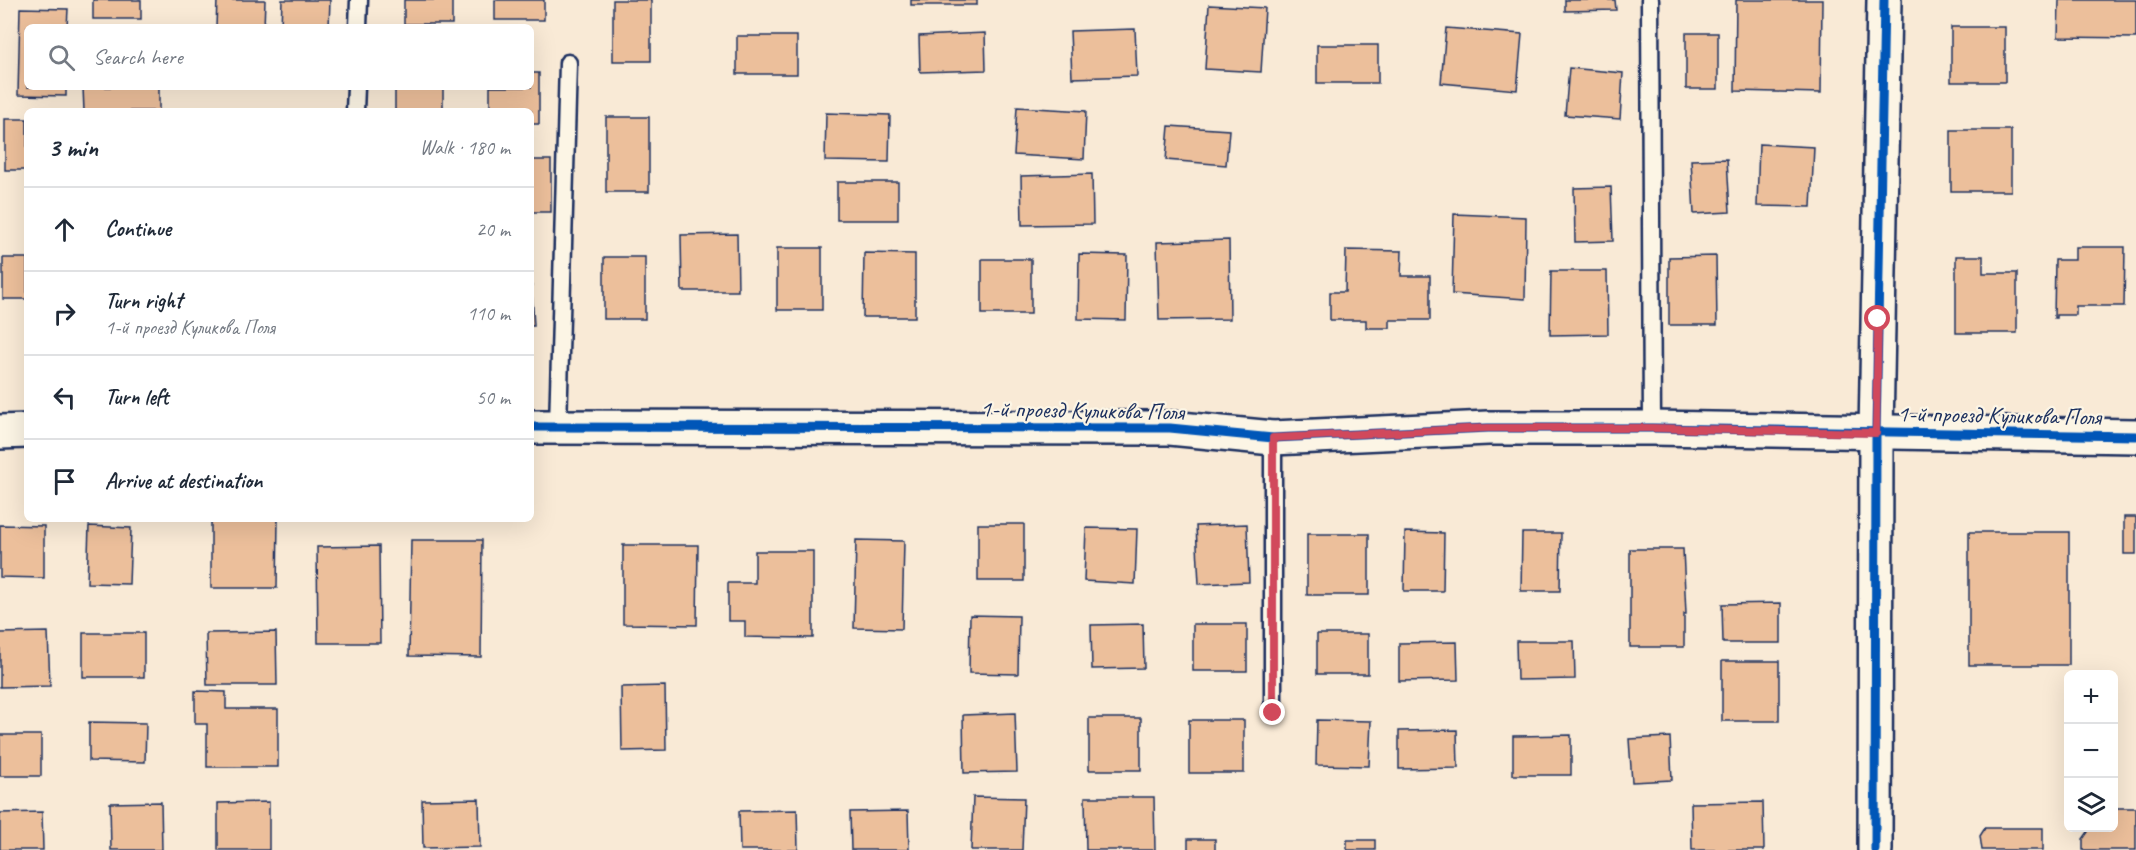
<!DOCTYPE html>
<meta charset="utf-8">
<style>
body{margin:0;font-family:Caveat,sans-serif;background:#f6f6f7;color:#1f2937}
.controls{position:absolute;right:18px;bottom:18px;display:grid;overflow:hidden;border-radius:9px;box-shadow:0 6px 24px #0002}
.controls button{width:54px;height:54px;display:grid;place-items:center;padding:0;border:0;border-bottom:2px solid #e0e1e3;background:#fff;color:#1f2937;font:30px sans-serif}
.stop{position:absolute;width:18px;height:18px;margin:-14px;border:4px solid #d1495b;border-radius:50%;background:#fff}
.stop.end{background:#d1495b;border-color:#fff;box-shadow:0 2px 6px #0008}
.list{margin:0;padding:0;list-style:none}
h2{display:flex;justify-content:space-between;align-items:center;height:78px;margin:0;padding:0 24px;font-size:26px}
h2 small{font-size:20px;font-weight:400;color:#747a83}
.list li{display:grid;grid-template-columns:39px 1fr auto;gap:18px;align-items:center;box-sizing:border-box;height:84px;padding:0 24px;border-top:2px solid #e0e1e3}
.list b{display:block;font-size:22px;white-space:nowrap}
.list p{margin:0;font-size:20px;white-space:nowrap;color:#747a83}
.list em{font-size:20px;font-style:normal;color:#747a83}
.icon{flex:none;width:33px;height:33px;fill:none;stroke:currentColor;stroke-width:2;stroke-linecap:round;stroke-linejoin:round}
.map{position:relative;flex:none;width:2136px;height:850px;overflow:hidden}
.search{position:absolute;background:#fff;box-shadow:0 6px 24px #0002;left:24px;top:24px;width:510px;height:66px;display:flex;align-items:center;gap:15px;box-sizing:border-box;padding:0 21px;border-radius:9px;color:#747a83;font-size:22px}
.panel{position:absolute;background:#fff;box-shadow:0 6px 24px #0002;left:24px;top:108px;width:510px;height:414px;border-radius:9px}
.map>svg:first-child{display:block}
.building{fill:#ecbf9b;stroke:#1b2f5e;stroke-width:1.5}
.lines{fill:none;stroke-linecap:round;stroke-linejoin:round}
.service-casing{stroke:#1b2f5e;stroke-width:21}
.minor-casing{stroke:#1b2f5e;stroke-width:38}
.service{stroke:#fcf5e5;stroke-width:16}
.minor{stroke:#fcf5e5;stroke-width:33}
.cycleway-casing{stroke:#fcf5e5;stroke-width:13}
.cycleway{stroke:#0057b8;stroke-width:9}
.route{stroke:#d1495b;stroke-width:8}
.labels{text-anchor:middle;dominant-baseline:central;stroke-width:4.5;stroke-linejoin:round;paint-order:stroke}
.street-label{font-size:24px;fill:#1b2f5e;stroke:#fcf5e5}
</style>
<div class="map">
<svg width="2136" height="850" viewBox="0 0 2136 850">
<rect width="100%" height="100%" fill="#f9ead6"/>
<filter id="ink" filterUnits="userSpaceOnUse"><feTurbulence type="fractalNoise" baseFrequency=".0167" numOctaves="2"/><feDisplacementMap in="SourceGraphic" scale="12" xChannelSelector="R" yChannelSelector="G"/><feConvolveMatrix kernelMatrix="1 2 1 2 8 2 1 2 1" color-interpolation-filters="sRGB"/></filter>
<g filter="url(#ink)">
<g class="building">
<rect x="93" y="0" width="48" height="19"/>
<polygon points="217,0 265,0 264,27 216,27"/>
<polygon points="282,0 330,0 329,27 281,27"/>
<rect x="404" y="0" width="48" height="24"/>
<rect x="495" y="0" width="49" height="20"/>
<rect x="613" y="0" width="38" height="61"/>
<rect x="911" y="0" width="66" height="5"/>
<polygon points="1565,0 1615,0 1616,10 1565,11"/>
<polygon points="1736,0 1822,0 1821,93 1735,91"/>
<polygon points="2059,0 2136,0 2136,38 2058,37"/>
<polygon points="1209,5 1265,8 1261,72 1205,69"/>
<polygon points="20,8 68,9 67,27 27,27 27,87 66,87 66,96 18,95"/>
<rect x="1951" y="27" width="54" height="55"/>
<polygon points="1446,28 1522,34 1517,90 1441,83"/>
<polygon points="1135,29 1137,76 1072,78 1070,31"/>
<polygon points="985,33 986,70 920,72 919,36"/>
<rect x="1686" y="33" width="32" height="56"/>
<rect x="737" y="36" width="60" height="38"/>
<rect x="1317" y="45" width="61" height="38"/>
<polygon points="1569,68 1623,73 1620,119 1565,115"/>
<polygon points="531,73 539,73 539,124 531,124 531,111 490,111 490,87 531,87"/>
<polygon points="83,87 159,87 159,111 84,111"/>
<rect x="395" y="87" width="48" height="24"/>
<polygon points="1017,107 1086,111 1084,159 1014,155"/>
<polygon points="826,113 890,115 889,162 825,161"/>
<rect x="606" y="117" width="43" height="75"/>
<rect x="5" y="119" width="22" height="51"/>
<polygon points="1169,126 1229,130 1226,165 1166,160"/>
<rect x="1951" y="130" width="60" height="61"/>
<polygon points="1759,144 1814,147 1811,207 1757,206"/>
<polygon points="1727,159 1730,212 1694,214 1691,160"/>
<rect x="531" y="160" width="20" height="52"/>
<polygon points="1092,174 1093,224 1022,225 1021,176"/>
<rect x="837" y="182" width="61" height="38"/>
<polygon points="1611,187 1613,241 1575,242 1574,188"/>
<polygon points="1454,214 1526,217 1525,299 1452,294"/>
<polygon points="737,234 738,291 682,291 681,235"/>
<polygon points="1229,240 1230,319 1159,320 1157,242"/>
<polygon points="2075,247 2125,247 2124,306 2076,306 2076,315 2056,315 2056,318 2054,318 2055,260 2075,260"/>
<rect x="777" y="248" width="45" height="62"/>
<polygon points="1346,250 1402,251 1401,276 1430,276 1430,320 1390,320 1390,328 1366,328 1366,320 1330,320 1330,292 1345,292"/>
<polygon points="864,253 915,254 915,317 863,317"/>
<polygon points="1079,254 1127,255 1126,320 1078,319"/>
<polygon points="1716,256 1717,325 1669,325 1669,257"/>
<polygon points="1956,256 1983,256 1983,273 2017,273 2017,333 1956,333"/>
<rect x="604" y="257" width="41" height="62"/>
<rect x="3" y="258" width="24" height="41"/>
<rect x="982" y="259" width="49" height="55"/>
<polygon points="1551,271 1607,271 1608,334 1550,335"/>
<polygon points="531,275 534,326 531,326"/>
<rect x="2124" y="517" width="12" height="37"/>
<polygon points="211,519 278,519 277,588 211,588"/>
<rect x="978" y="524" width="46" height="57"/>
<polygon points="1247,524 1249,582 1199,584 1196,526"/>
<polygon points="0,525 44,526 44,578 0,577"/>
<polygon points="89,526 131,528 129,584 87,583"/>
<polygon points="1086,528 1137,529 1135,584 1084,581"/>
<polygon points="1405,532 1444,533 1443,591 1404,591"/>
<rect x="1969" y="532" width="100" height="133"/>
<polygon points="1522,533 1561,533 1560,591 1521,591"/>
<rect x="1307" y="534" width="62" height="61"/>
<polygon points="411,540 482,540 481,657 409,656"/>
<polygon points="856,540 904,541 902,629 854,628"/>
<polygon points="623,545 698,545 697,625 623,624"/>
<polygon points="379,546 380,643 318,643 317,547"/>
<polygon points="1630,549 1683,549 1686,614 1684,614 1684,647 1630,647"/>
<polygon points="755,551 813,551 813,638 745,637 745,621 728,621 728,583 755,583"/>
<polygon points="1781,603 1781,643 1723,643 1722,604"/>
<polygon points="970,615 1019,616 1018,674 969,673"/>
<polygon points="1143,624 1144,668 1092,669 1091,625"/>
<rect x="1193" y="624" width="54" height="47"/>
<polygon points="48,632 50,686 0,687 0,633"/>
<polygon points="276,632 277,685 207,685 206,633"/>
<rect x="83" y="633" width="61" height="44"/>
<rect x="1317" y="634" width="51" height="40"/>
<polygon points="1516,641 1574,641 1575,679 1517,680"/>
<polygon points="1457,642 1458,680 1399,681 1399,643"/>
<rect x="1722" y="661" width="57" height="60"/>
<polygon points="665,686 666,750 622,751 621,687"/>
<polygon points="195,691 226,692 226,709 278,709 278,767 207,767 207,724 195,724"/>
<polygon points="1015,713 1017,772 964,773 963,715"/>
<rect x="1089" y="718" width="52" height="52"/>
<rect x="1189" y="720" width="55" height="53"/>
<polygon points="1317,720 1371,721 1369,766 1316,765"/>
<polygon points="89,722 146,723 145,762 89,761"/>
<polygon points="1457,730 1458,768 1399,769 1399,731"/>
<rect x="0" y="735" width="41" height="41"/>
<polygon points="1571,735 1571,775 1513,775 1513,736"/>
<polygon points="1670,737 1672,780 1632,782 1629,739"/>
<polygon points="973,797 1024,798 1022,850 971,850"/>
<polygon points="1085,797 1154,797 1155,850 1086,850"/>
<polygon points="479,799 480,847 423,848 422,800"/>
<polygon points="161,802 162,850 111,850 110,803"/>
<polygon points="269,802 269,850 218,850 218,803"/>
<polygon points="1763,802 1764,850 1692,850 1691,803"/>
<polygon points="2114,808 2136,808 2136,850 2083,850 2083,839 2088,832 2088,828 2114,828"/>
<polygon points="797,810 798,850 740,850 739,811"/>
<polygon points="908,811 909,850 851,850 850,812"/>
<polygon points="42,812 43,850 0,850 0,813"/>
<polygon points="1985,828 2043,828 2043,850 1982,850 1980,836"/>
<rect x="1188" y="839" width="27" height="11"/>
<rect x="1347" y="840" width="28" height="10"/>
</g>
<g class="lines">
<defs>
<g id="service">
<polyline points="1650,0 1652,428"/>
<polyline points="358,27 359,0"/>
<polyline points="355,111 356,87"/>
<polyline points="558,427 568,63"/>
<polyline points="1273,438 1273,713"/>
</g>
<g id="minor">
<polyline points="531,427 1170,428 1273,438 1488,428 1652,428 2136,436"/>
<polyline points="0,432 27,431"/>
<polyline points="1875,850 1876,433 1884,0"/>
</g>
</defs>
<use href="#service" class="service-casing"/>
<use href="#minor" class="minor-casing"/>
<use href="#service" class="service"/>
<use href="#minor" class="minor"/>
<defs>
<g id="cycleway">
<polyline points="531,427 1170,428 1273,438 1488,428 1652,428 2136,436"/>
<polyline points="1875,850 1876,433 1884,0"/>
</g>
</defs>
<use href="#cycleway" class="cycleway-casing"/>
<use href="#cycleway" class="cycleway"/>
</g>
</g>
<g class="lines" filter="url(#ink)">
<polyline class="route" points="1273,713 1273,438 1488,428 1652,428 1876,433 1878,319"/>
</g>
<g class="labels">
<g class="street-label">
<text transform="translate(1082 410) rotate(1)">1-й проезд Куликова Поля</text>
<text transform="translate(1999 415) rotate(1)">1-й проезд Куликова Поля</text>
</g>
</g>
</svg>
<div class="controls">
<button>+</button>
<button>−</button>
<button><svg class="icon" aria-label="layers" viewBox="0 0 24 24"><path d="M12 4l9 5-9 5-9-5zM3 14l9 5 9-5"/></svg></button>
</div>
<div class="stop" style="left:1878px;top:319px"></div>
<div class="stop end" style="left:1273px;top:713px"></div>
<div class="search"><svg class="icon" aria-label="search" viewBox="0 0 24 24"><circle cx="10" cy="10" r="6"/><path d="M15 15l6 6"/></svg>Search here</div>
<section class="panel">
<h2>3 min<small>Walk · 180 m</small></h2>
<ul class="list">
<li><svg class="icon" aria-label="ahead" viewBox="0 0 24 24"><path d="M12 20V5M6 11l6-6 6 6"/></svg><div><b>Continue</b></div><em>20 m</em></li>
<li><svg class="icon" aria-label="right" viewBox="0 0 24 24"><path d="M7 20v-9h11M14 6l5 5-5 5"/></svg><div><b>Turn right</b><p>1-й проезд Куликова Поля</p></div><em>110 m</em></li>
<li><svg class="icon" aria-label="left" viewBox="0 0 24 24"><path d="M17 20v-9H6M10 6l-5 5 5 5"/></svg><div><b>Turn left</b></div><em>50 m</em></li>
<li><svg class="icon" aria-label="arrive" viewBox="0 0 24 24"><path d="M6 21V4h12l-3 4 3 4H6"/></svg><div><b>Arrive at destination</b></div></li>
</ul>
</section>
</div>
